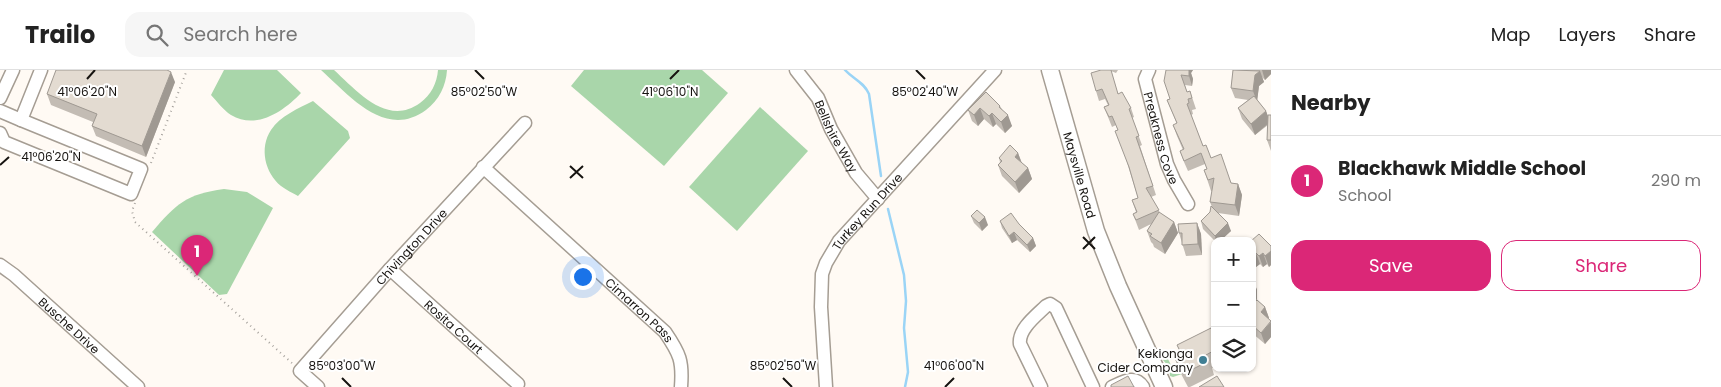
<!DOCTYPE html>
<meta charset="utf-8">
<style>
body{margin:0;font-family:Poppins,sans-serif;background:#f6f6f6;color:#222}
.controls{position:absolute;right:15px;bottom:15px;display:grid;overflow:hidden;border-radius:10px;box-shadow:0 1px 4px #0004}
.controls button{width:45px;height:45px;display:grid;place-items:center;padding:0;border:0;border-bottom:1px solid #e0e0e0;background:#fff;color:#222;font:25px sans-serif}
.you{position:absolute;left:582px;top:206px;width:18px;height:18px;margin:-12px;border:4px solid #fff;border-radius:50%;background:#1a73e8;box-shadow:0 0 0 8px #1a73e833}
.badge{display:grid;place-items:center;width:32px;height:32px;border-radius:50%;background:#db2777;color:#fff;font-size:16px;font-weight:700}
.pin{position:absolute;translate:-50% -41px;filter:drop-shadow(0 1px 2px #0008)}
.pin::after{content:'';position:absolute;top:26px;width:18px;height:15px;background:inherit;clip-path:polygon(0 0,100% 0,50% 100%)}
.list{margin:0;padding:0;list-style:none}
h2{display:flex;justify-content:space-between;align-items:center;height:65px;margin:0;padding:0 20px;font-size:21px}
h2 small{font-size:16px;font-weight:400;color:#767676}
.list li{display:grid;grid-template-columns:32px 1fr auto;gap:15px;align-items:center;box-sizing:border-box;height:90px;padding:0 20px;border-top:1px solid #e0e0e0}
.list b{display:block;font-size:19px;white-space:nowrap}
.list p{margin:0;font-size:16px;white-space:nowrap;color:#767676}
.list em{font-size:16px;font-style:normal;color:#767676}
.actions{display:flex;gap:10px;padding:15px 20px}
.actions a{flex:1;padding:11px 0;border:1px solid #db2777;border-radius:15px;text-align:center;font-size:18px;color:#db2777}
.actions .main{background:#db2777;color:#fff}
.icon{flex:none;width:28px;height:28px;fill:none;stroke:currentColor;stroke-width:2;stroke-linecap:round;stroke-linejoin:round}
.map{position:relative;flex:none;width:1271px;height:317px;overflow:hidden}
header{display:flex;align-items:center;gap:30px;box-sizing:border-box;height:70px;padding:0 25px;background:#fff;border-bottom:1px solid #e0e0e0}
header strong{font-size:24px}
nav{display:flex;gap:28px;margin-inline-start:auto;font-size:18px}
.search{width:350px;height:45px;background:#f6f6f6;display:flex;align-items:center;gap:12px;box-sizing:border-box;padding:0 18px;border-radius:15px;color:#767676;font-size:19px}
main{display:flex}
aside{flex:1;background:#fff}
.map>svg:first-child{display:block}
.green{fill:#a9d6aa}
.lines{fill:none;stroke-linecap:round;stroke-linejoin:round}
.stream{stroke:#9ad4f6;stroke-width:2.5}
.minor-casing{stroke:#a59d93;stroke-width:15}
.major-casing{stroke:#a59d93;stroke-width:19}
.path{stroke:#a6a29d;stroke-width:2;stroke-dasharray:1 4;stroke-linecap:butt}
.minor{stroke:#fff;stroke-width:12}
.major{stroke:#fff;stroke-width:16}
.wall{fill:#c3bcb4}
.shaded-wall{fill:#9f9992}
.building{fill:#e3dbd1;stroke:#9f9992}
.ticks{fill:none;stroke:#161310;stroke-width:2}
.poi-dot{fill:#407f94;stroke:#fff;stroke-width:2}
.labels{text-anchor:middle;dominant-baseline:central;stroke-width:4;stroke-linejoin:round;paint-order:stroke}
.street-label{font-size:12px;fill:#161310;stroke:#fff}
.poi-label{font-size:12px;fill:#161310;stroke:#fff;text-anchor:end}
.ticks-label{font-size:12px;text-anchor:middle;fill:#161310;stroke:#fff;stroke-width:4;stroke-linejoin:round;paint-order:stroke}
</style>
<header>
<strong>Trailo</strong>
<div class="search"><svg class="icon" aria-label="search" viewBox="0 0 24 24"><circle cx="10" cy="10" r="6"/><path d="M15 15l6 6"/></svg>Search here</div>
<nav><a>Map</a><a>Layers</a><a>Share</a></nav>
</header>
<main>
<div class="map">
<svg width="1271" height="317" viewBox="0 0 1271 317">
<rect width="100%" height="100%" fill="#fffaf4"/>
<g class="green">
<path d="M 224,0 L 277,0 L 301,23 C 283,42 256,60 231,45 C 223,40 217,31 211,25 Z"/>
<path d="M 321,0 L 334,0 C 357,21 387,57 420,33 C 431,25 437,13 438,0 L 447,0 C 446,16 439,30 426,40 C 385,70 349,25 321,0 Z"/>
<polygon points="584,0 702,0 728,23 664,96 571,16"/>
<path d="M 313,31 L 348,61 L 350,68 L 298,126 C 293,123 286,120 281,116 C 265,103 259,78 271,60 C 280,46 299,38 313,31 Z"/>
<polygon points="760,37 808,81 737,161 689,117"/>
<path d="M 224,119 L 247,122 L 273,138 L 227,224 L 219,225 L 152,162 C 176,134 186,124 224,119 Z"/>
<polygon points="1177,282 1179,284 1168,289 1175,303 1180,301 1182,304 1173,307 1170,306 1169,297 1163,290"/>
</g>
<g class="lines">
<g class="stream">
<path d="M 845,0 C 853,9 864,12 869,24 L 881,106"/>
<polyline points="888,139 904,205 906,231 904,258 908,302 905,317"/>
</g>
<defs>
<g id="minor">
<path id="s1" d="M 796,0 L 818,28 L 831,59 L 856,103 L 878,129"/>
<path id="s2" d="M 1149,0 L 1145,9 L 1167,94 L 1174,110 L 1188,134"/>
<polyline points="0,28 13,0"/>
<polyline points="0,41 21,50"/>
<polyline points="0,63 4,72 131,124 141,99 21,50 41,0"/>
<path id="s3" d="M 483,97 L 665,262 C 680,284 683,291 681,317"/>
<path id="s4" d="M 0,195 L 14,205 L 138,317"/>
<path id="s5" d="M 390,199 L 518,314"/>
<path id="s6" d="M 318,317 L 300,301 L 390,199 L 525,53"/>
<path id="s7" d="M 826,317 L 821,237 L 822,204 L 826,193 L 839,171 L 995,0"/>
<path d="M 1041,317 L 1020,274 C 1018,259 1037,245 1046,236 L 1050,234 L 1056,238 L 1093,317"/>
<path d="M 1112,317 C 1123,312 1135,304 1143,317"/>
</g>
<g id="major">
<path id="s8" d="M 1050,0 L 1096,161 L 1118,216 L 1164,317"/>
</g>
</defs>
<use href="#minor" class="minor-casing"/>
<use href="#major" class="major-casing"/>
<g class="path">
<polyline points="151,93 187,0"/>
<polyline points="135,133 132,141 135,152 293,294"/>
</g>
<use href="#minor" class="minor"/>
<use href="#major" class="major"/>
</g>
<g class="wall">
<polygon points="1101,0 1118,0 1116,3 1111,1 1118,24 1131,38 1134,47 1132,48 1142,75 1140,76 1156,125 1151,127 1160,143 1174,152 1178,163 1165,184 1154,177 1153,174 1151,172 1147,161 1151,154 1139,160 1133,144 1136,142 1132,130 1138,128 1129,99 1116,55 1112,57 1104,37 1108,35 1105,29 1099,31 1096,21"/>
<polygon points="1166,0 1193,0 1191,3 1193,9 1192,16 1185,15 1187,22 1190,21 1196,39 1192,40 1193,44 1191,45 1203,76 1211,88 1231,113 1238,114 1242,125 1239,146 1218,143 1231,161 1220,171 1215,171 1203,159 1201,151 1210,142 1212,137 1210,132 1212,121 1211,121 1204,100 1207,99 1205,94 1188,101 1184,92 1180,81 1183,80 1177,66 1173,55 1177,54 1167,30 1170,29"/>
<polygon points="1233,0 1271,0 1271,4 1265,10 1262,7 1264,12 1259,16 1257,30 1266,41 1268,46 1271,45 1271,81 1267,70 1268,55 1255,65 1242,49 1238,38 1248,30 1235,28 1231,18"/>
<polygon points="175,12 146,87 96,66 92,56 93,52 51,35 47,24"/>
<polygon points="1000,36 1012,56 1005,63 996,54 993,57 984,49 978,56 972,51 968,40"/>
<polygon points="1018,83 1022,93 1028,98 1032,109 1019,123 1002,106 998,95 1000,92 999,88"/>
<polygon points="971,146 988,155 982,161 974,153"/>
<polygon points="1000,151 1019,154 1033,168 1036,176 1030,182 1017,170 1012,173 1002,158"/>
<polygon points="1197,153 1201,164 1202,185 1186,186 1179,163"/>
<polygon points="1252,171 1271,176 1271,195 1269,197 1267,194 1263,197 1260,194 1256,197 1252,193"/>
<polygon points="1252,207 1257,220 1257,230 1265,237 1269,248 1269,249 1271,251 1271,267 1265,274 1252,263 1252,235 1256,231 1252,231"/>
<polygon points="1215,265 1215,297 1212,298 1214,305 1190,317 1188,317 1179,300 1174,286 1180,283 1177,275"/>
</g>
<g class="shaded-wall">
<polygon points="1186,0 1193,0 1191,3 1193,9 1192,16 1189,6"/>
<polygon points="1262,0 1271,0 1271,4 1265,10"/>
<polygon points="1260,1 1264,12 1259,16 1257,32 1253,21 1255,5"/>
<polygon points="171,2 175,12 146,87 142,76"/>
<polygon points="980,38 984,49 978,56 974,45"/>
<polygon points="1266,41 1270,52 1255,65 1251,54"/>
<polygon points="992,43 996,54 993,57 989,46"/>
<polygon points="1008,45 1012,56 1005,63 1001,52"/>
<polygon points="1018,83 1022,94 1015,87"/>
<polygon points="1028,98 1032,109 1019,123 1015,112"/>
<polygon points="1238,114 1242,125 1239,146 1235,135"/>
<polygon points="985,147 988,155 982,161 979,153"/>
<polygon points="1174,152 1178,163 1165,184 1161,173"/>
<polygon points="1197,153 1201,164 1202,185 1198,174"/>
<polygon points="1228,153 1231,161 1220,171 1216,171 1215,166"/>
<polygon points="1014,162 1017,170 1012,173 1009,166"/>
<polygon points="1033,168 1036,176 1030,182 1027,175"/>
<polygon points="1271,181 1271,195 1269,197 1265,186"/>
<polygon points="1256,183 1260,194 1256,197 1252,187"/>
<polygon points="1263,183 1267,194 1263,197 1259,186"/>
<polygon points="1252,207 1257,220 1257,231 1252,218"/>
<polygon points="1265,237 1269,248 1265,253 1261,242"/>
<polygon points="1271,252 1271,267 1265,274 1261,263"/>
</g>
<g class="building">
<polygon points="56,0 167,0 171,2 142,76 92,56 97,44 47,24"/>
<polygon points="1101,0 1111,0 1118,24 1122,22 1131,38 1129,39 1139,66 1136,67 1153,116 1146,118 1159,140 1136,150 1133,144 1137,142 1132,130 1138,128 1129,97 1115,61 1118,60 1112,46 1109,47 1104,37 1109,35 1102,19 1096,21 1091,3"/>
<polygon points="1166,0 1189,0 1189,6 1181,5 1187,22 1190,21 1192,28 1188,29 1189,33 1187,34 1203,76 1206,75 1211,88 1221,84 1231,113 1238,114 1235,135 1210,132 1214,108 1208,110 1204,100 1207,99 1201,83 1184,91 1180,81 1184,79 1173,55 1177,53 1167,30 1170,29 1164,11"/>
<polygon points="1233,0 1260,1 1255,5 1253,21 1231,18"/>
<polygon points="986,22 1000,36 999,37 1008,45 1001,52 992,43 989,46 980,38 974,45 968,40"/>
<polygon points="1254,26 1266,41 1251,54 1238,38"/>
<polygon points="1268,45 1271,45 1271,70 1267,70"/>
<polygon points="1010,75 1018,83 1015,87 1028,98 1015,112 998,95 1002,91 999,88"/>
<polygon points="1211,136 1228,153 1215,166 1201,151 1210,142"/>
<polygon points="977,140 985,147 979,153 971,146"/>
<polygon points="1159,142 1174,152 1161,173 1150,166 1152,164 1147,161"/>
<polygon points="1011,143 1019,154 1033,168 1027,175 1014,162 1009,166 1000,151"/>
<polygon points="1197,153 1198,174 1182,175 1182,163 1179,163 1178,154"/>
<polygon points="1259,164 1271,176 1271,181 1265,186 1263,183 1259,186 1256,183 1252,186 1252,171 1251,171"/>
<polygon points="1257,230 1265,237 1261,242 1271,251 1261,263 1252,255 1252,235"/>
<polygon points="1211,258 1214,266 1215,265 1215,280 1206,285 1209,291 1183,304 1174,286 1181,283 1177,275"/>
<polygon points="1128,306 1134,317 1111,317 1111,315"/>
<polygon points="1217,306 1224,317 1199,317"/>
</g>
<path class="ticks" d="M 475,0 L 484,9M 916,0 L 925,9M 87,9 L 95,0M 670,9 L 679,0M 0,95 L 9,87M 570,96 L 583,108M 570,108 L 583,96M 1083,167 L 1095,179M 1083,179 L 1095,167M 342,308 L 351,317M 783,308 L 792,317M 945,317 L 954,308"/>
<circle class="poi-dot" cx="1203" cy="290" r="5"/>
<g class="labels">
<g class="street-label">
<text stroke="none"><textPath href="#s1" startOffset="78">Bellshire Way</textPath></text>
<text stroke="none"><textPath href="#s2" startOffset="71">Preakness Cove</textPath></text>
<text stroke="none"><textPath href="#s8" startOffset="109">Maysville Road</textPath></text>
<text stroke="none"><textPath href="#s7" startOffset="191">Turkey Run Drive</textPath></text>
<text stroke="none"><textPath href="#s6" startOffset="191">Chivington Drive</textPath></text>
<text stroke="none"><textPath href="#s3" startOffset="212">Cimarron Pass</textPath></text>
<text stroke="none"><textPath href="#s4" startOffset="92">Busche Drive</textPath></text>
<text stroke="none"><textPath href="#s5" startOffset="86">Rosita Court</textPath></text>
</g>
<g class="poi-label">
<text x="1193" y="283">Kekionga<tspan x="1193" dy="14">Cider Company</tspan></text>
</g>
</g>
<g class="ticks-label">
<text x="925" y="26">85°02'40"W</text>
<text x="87" y="26">41°06'20"N</text>
<text x="484" y="26">85°02'50"W</text>
<text x="670" y="26">41°06'10"N</text>
<text x="51" y="91">41°06'20"N</text>
<text x="342" y="300">85°03'00"W</text>
<text x="783" y="300">85°02'50"W</text>
<text x="954" y="300">41°06'00"N</text>
</g>
</svg>
<div class="controls">
<button>+</button>
<button>−</button>
<button><svg class="icon" aria-label="layers" viewBox="0 0 24 24"><path d="M12 4l9 5-9 5-9-5zM3 14l9 5 9-5"/></svg></button>
</div>
<div class="you"></div>
<div class="pin badge" style="left:197px;top:206px">1</div>
</div>
<aside>
<h2>Nearby<small></small></h2>
<ul class="list">
<li><span class="badge">1</span><div><b>Blackhawk Middle School</b><p>School</p></div><em>290 m</em></li>
</ul>
<div class="actions"><a class="main">Save</a><a>Share</a></div>
</aside>
</main>
